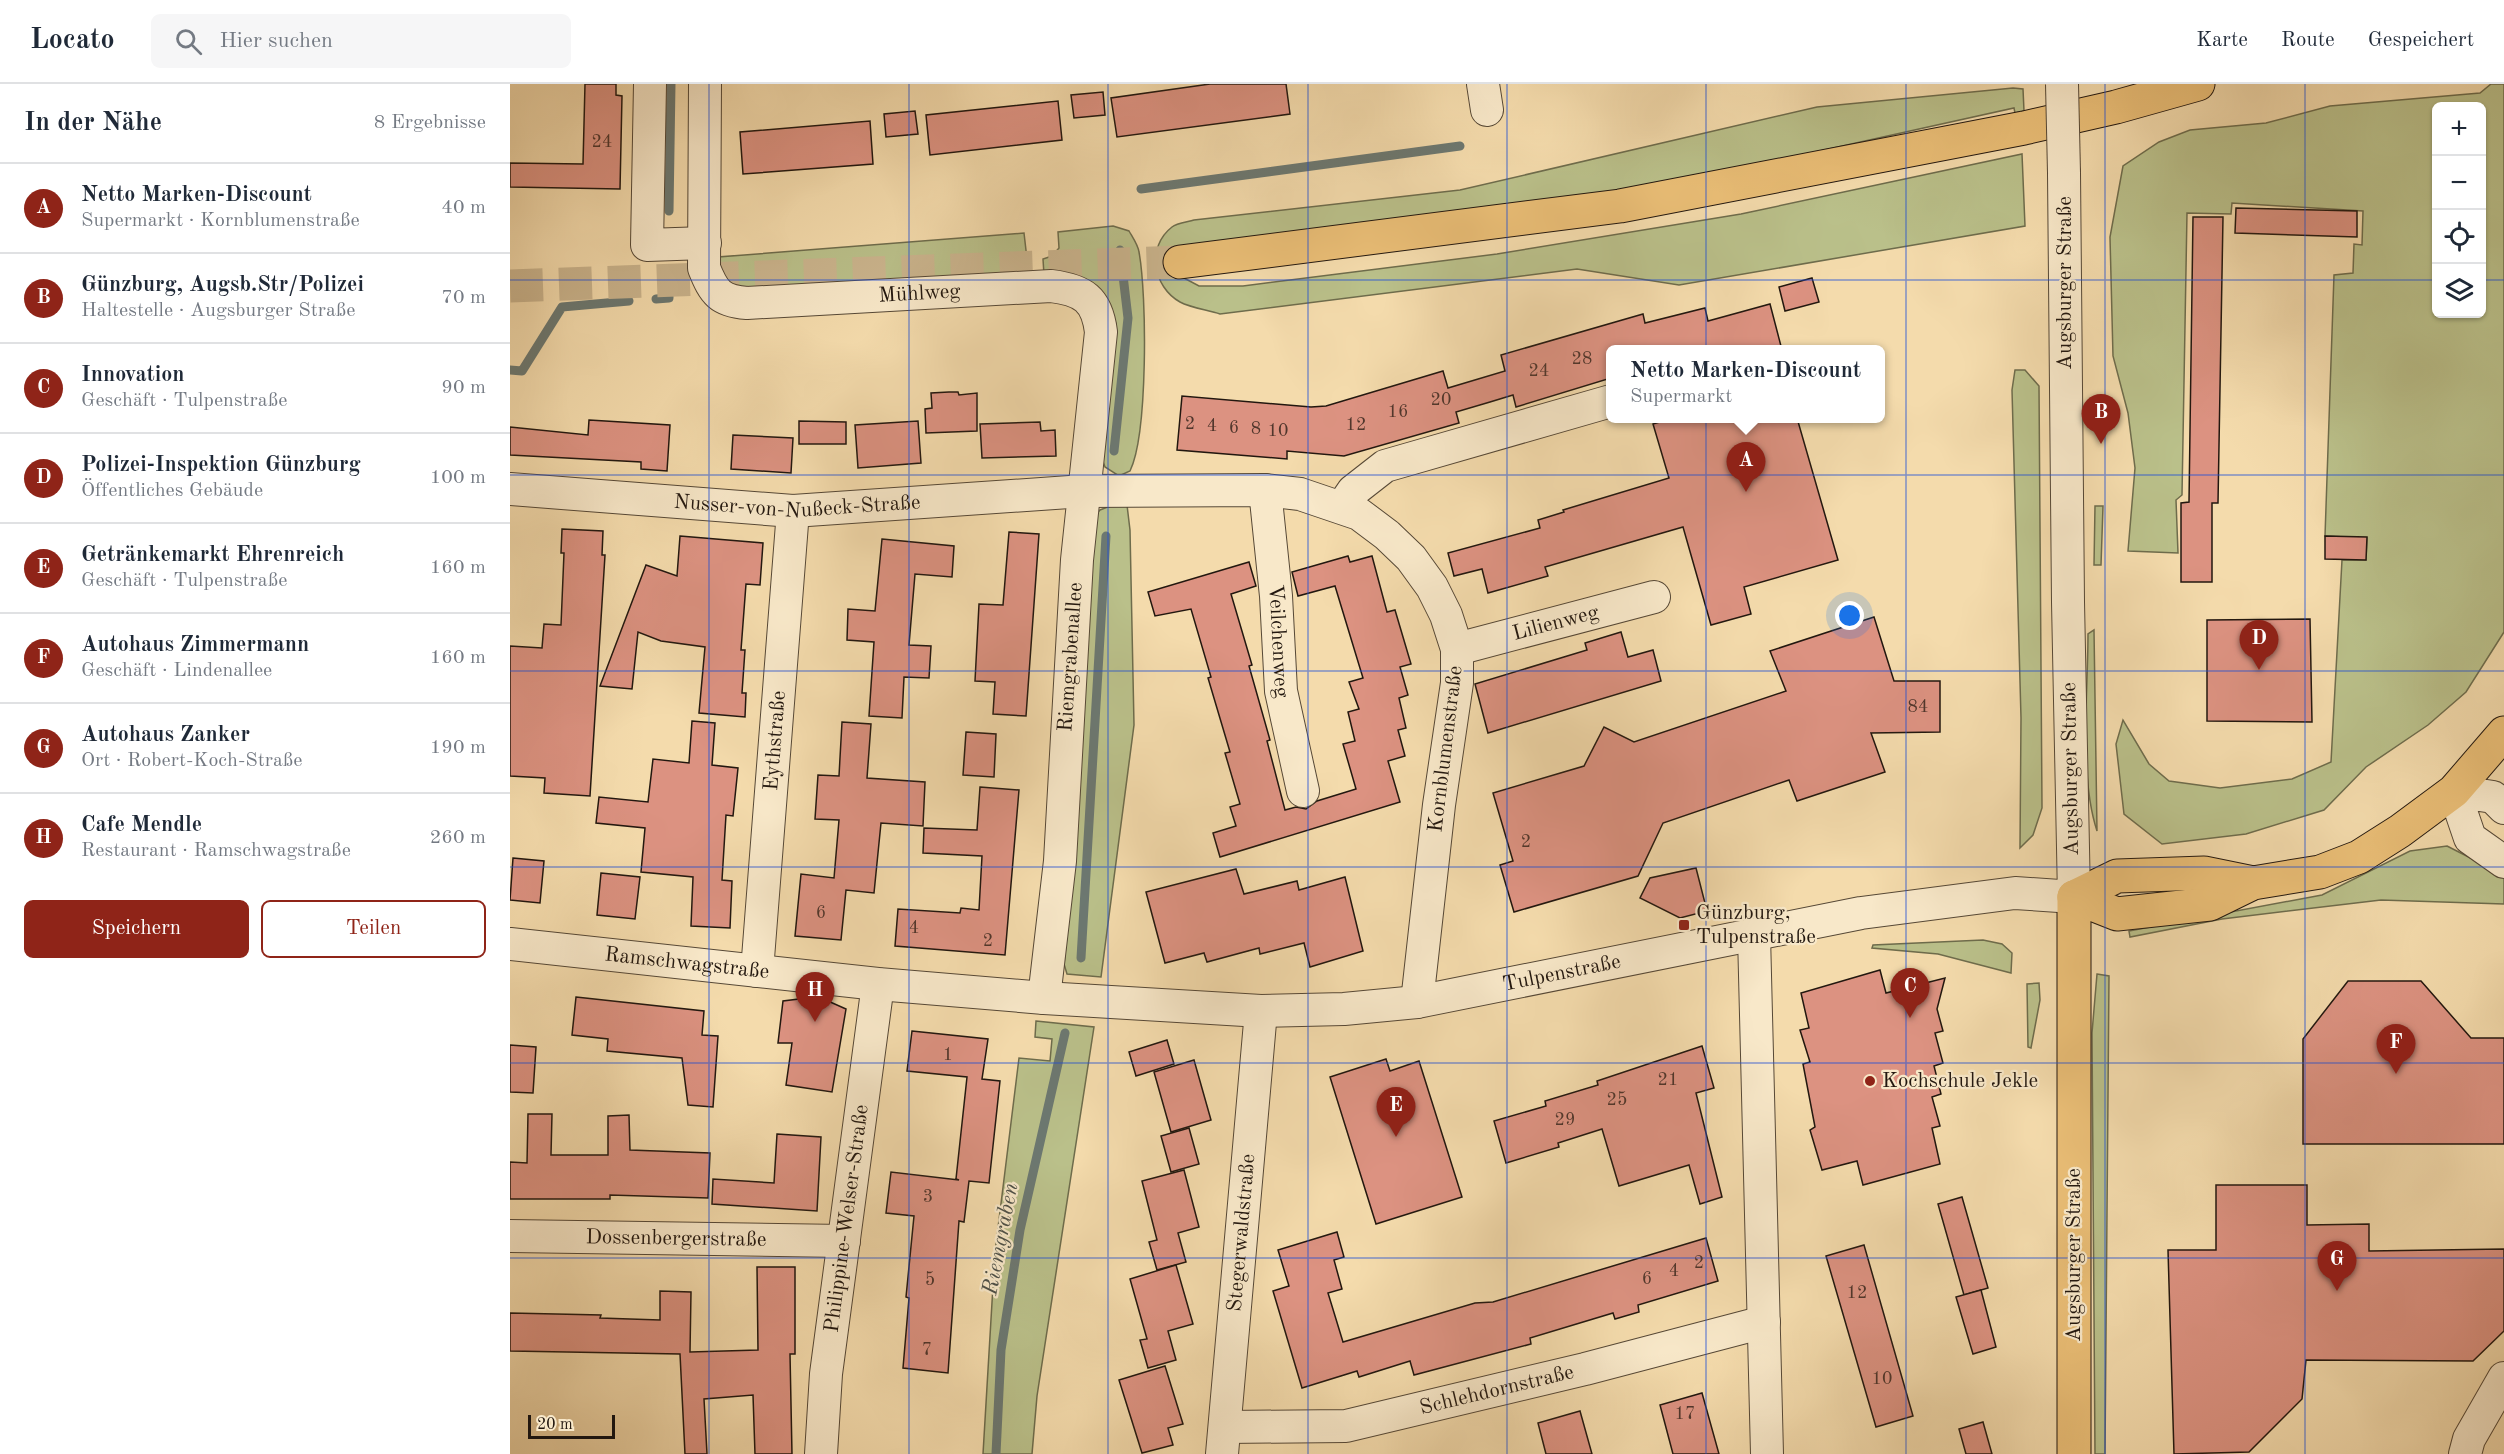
<!DOCTYPE html>
<html lang="de">
<meta charset="utf-8">
<style>
body{margin:0;font-family:"Old Standard TT",serif;background:#f6f6f7;color:#1f2937}
.controls{position:absolute;right:18px;top:18px;display:grid;overflow:hidden;border-radius:9px;box-shadow:0 2px 4px #0004}
.controls button{width:54px;height:54px;display:grid;place-items:center;padding:0;border:0;border-bottom:2px solid #e0e1e3;background:#fff;color:#1f2937;font:30px sans-serif}
.scale{position:absolute;left:18px;bottom:15px;width:87px;box-sizing:border-box;padding-left:6px;border:3px solid #22170f;border-top:0;font-size:16px;line-height:21px;white-space:nowrap;color:#22170f;-webkit-text-stroke:4px #f8e8c9;paint-order:stroke}
.you{position:absolute;left:1340px;top:532px;width:21px;height:21px;margin:-15px;border:4px solid #fff;border-radius:50%;background:#1a73e8;box-shadow:0 0 0 9px #1a73e833}
.badge{display:grid;place-items:center;width:39px;height:39px;border-radius:50%;background:#8f2418;color:#fff;font-size:20px;font-weight:700}
.pin{position:absolute;translate:-50% -50px;filter:drop-shadow(0 2px 3px #0008)}
.pin::after{content:'';position:absolute;top:32px;width:21px;height:18px;background:inherit;clip-path:polygon(0 0,100% 0,50% 100%)}
.popup{position:absolute;left:1096px;top:261px;width:279px;height:78px;box-sizing:border-box;display:grid;place-content:center;border-radius:9px;background:#fff;filter:drop-shadow(0 2px 4px #0005);font-size:20px;white-space:nowrap;color:#747a83}
.popup b{font-size:22px;color:#1f2937}
.popup::after{content:'';position:absolute;left:50%;top:100%;margin-left:-12px;border:12px solid transparent;border-top-color:#fff}
.list{margin:0;padding:0;list-style:none}
h2{display:flex;justify-content:space-between;align-items:center;height:78px;margin:0;padding:0 24px;font-size:26px}
h2 small{font-size:20px;font-weight:400;color:#747a83}
.list li{display:grid;grid-template-columns:39px 1fr auto;gap:18px;align-items:center;box-sizing:border-box;height:90px;padding:0 24px;border-top:2px solid #e0e1e3}
.list b{display:block;font-size:22px;white-space:nowrap}
.list p{margin:0;font-size:20px;white-space:nowrap;color:#747a83}
.list em{font-size:20px;font-style:normal;color:#747a83}
.actions{display:flex;gap:12px;padding:18px 24px}
.actions a{flex:1;padding:14px 0;border:2px solid #8f2418;border-radius:9px;text-align:center;font-size:21px;color:#8f2418}
.actions .main{background:#8f2418;color:#fff}
.icon{flex:none;width:33px;height:33px;fill:none;stroke:currentColor;stroke-width:2;stroke-linecap:round;stroke-linejoin:round}
.map{position:relative;flex:none;width:1994px;height:1370px;overflow:hidden}
header{display:flex;align-items:center;gap:36px;box-sizing:border-box;height:84px;padding:0 30px;background:#fff;border-bottom:2px solid #e0e1e3}
header strong{font-size:28px}
nav{display:flex;gap:33px;margin-inline-start:auto;font-size:21px}
.search{width:420px;height:54px;background:#f6f6f7;display:flex;align-items:center;gap:15px;box-sizing:border-box;padding:0 21px;border-radius:9px;color:#747a83;font-size:22px}
main{display:flex}
aside{flex:1;background:#fff}
.map>svg:first-child{display:block}
.grass{fill:#bac08a;stroke:#6e6c4c;stroke-width:1.5;fill-rule:evenodd}
.lines{fill:none;stroke-linecap:round;stroke-linejoin:round}
.stream{stroke:#6c7871;stroke-width:9}
.building{fill:#dc9281;stroke:#22170f;stroke-width:1.5}
.major-tunnel{stroke:#cab48d;stroke-width:33;stroke-dasharray:33 16;stroke-linecap:butt}
.minor-casing{stroke:#564836;stroke-width:34}
.major-casing{stroke:#22170f;stroke-width:35}
.minor{stroke:#f8e8c9;stroke-width:32}
.major{stroke:#eabe76;stroke-width:33}
.minor-bridge-casing{stroke:#564836;stroke-width:34;stroke-linecap:butt}
.minor-bridge{stroke:#f8e8c9;stroke-width:32}
.grid{fill:none;stroke:#1d4ed8;stroke-width:1.5;stroke-opacity:0.55}
.poi-dot{fill:#8f2418;stroke:#f8e8c9;stroke-width:2}
.labels{text-anchor:middle;dominant-baseline:central;stroke-width:4.5;stroke-linejoin:round;paint-order:stroke}
.number-label{font-size:18px;fill:#50362c}
.street-label{font-size:21px;fill:#22170f;stroke:#f8e8c9}
.poi-label{font-size:21px;fill:#22170f;stroke:#f8e8c9;text-anchor:start}
.water-label{font-size:22px;font-style:italic;fill:#4d5048;stroke:#f8e8c9}
</style>
<header>
<strong>Locato</strong>
<div class="search"><svg class="icon" aria-label="search" viewBox="0 0 24 24"><circle cx="10" cy="10" r="6"/><path d="M15 15l6 6"/></svg>Hier suchen</div>
<nav><a>Karte</a><a>Route</a><a>Gespeichert</a></nav>
</header>
<main>
<aside>
<h2>In der Nähe<small>8 Ergebnisse</small></h2>
<ul class="list">
<li><span class="badge">A</span><div><b>Netto Marken-Discount</b><p>Supermarkt · Kornblumenstraße</p></div><em>40 m</em></li>
<li><span class="badge">B</span><div><b>Günzburg, Augsb.Str/Polizei</b><p>Haltestelle · Augsburger Straße</p></div><em>70 m</em></li>
<li><span class="badge">C</span><div><b>Innovation</b><p>Geschäft · Tulpenstraße</p></div><em>90 m</em></li>
<li><span class="badge">D</span><div><b>Polizei-Inspektion Günzburg</b><p>Öffentliches Gebäude</p></div><em>100 m</em></li>
<li><span class="badge">E</span><div><b>Getränkemarkt Ehrenreich</b><p>Geschäft · Tulpenstraße</p></div><em>160 m</em></li>
<li><span class="badge">F</span><div><b>Autohaus Zimmermann</b><p>Geschäft · Lindenallee</p></div><em>160 m</em></li>
<li><span class="badge">G</span><div><b>Autohaus Zanker</b><p>Ort · Robert-Koch-Straße</p></div><em>190 m</em></li>
<li><span class="badge">H</span><div><b>Cafe Mendle</b><p>Restaurant · Ramschwagstraße</p></div><em>260 m</em></li>
</ul>
<div class="actions"><a class="main">Speichern</a><a>Teilen</a></div>
</aside>
<div class="map">
<svg width="1994" height="1370" viewBox="0 0 1994 1370">
<rect width="100%" height="100%" fill="#f4dbac"/>
<filter id="stains"><feTurbulence type="fractalNoise" baseFrequency=".00333" numOctaves="4"/><feColorMatrix values="0 0 0 0 .2 0 0 0 0 .09 0 0 0 0 .02 0 0 0 .5 -.17"/></filter>
<radialGradient id="worn" r=".72"><stop offset=".6" stop-color="#630" stop-opacity="0"/><stop offset="1" stop-color="#630" stop-opacity=".3"/></radialGradient>
<g class="grass">
<path d="M 1981,0 L 1994,0 L 1994,548 L 1956,608 L 1918,641 L 1856,683 L 1814,726 L 1736,750 L 1652,760 L 1614,730 L 1606,660 L 1613,636 L 1639,680 L 1659,697 L 1710,704 L 1782,695 L 1821,678 L 1832,476 L 1856,476 L 1857,454 L 1815,452 L 1824,191 L 1843,189 L 1844,160 L 1852,161 L 1853,127 L 1722,119 L 1721,130 L 1677,129 L 1672,411 L 1666,416 L 1668,469 L 1618,467 L 1625,384 L 1618,329 L 1603,272 L 1600,153 L 1613,82 L 1649,58 L 1680,46 L 1756,39 L 1820,22 L 1970,9 ZM 1926,22 L 1972,22 L 1972,230 L 1926,230 Z"/>
<path d="M 1503,4 L 1513,5 L 1514,27 L 1505,29 L 1504,24 L 1219,87 L 672,193 L 689,202 L 733,202 L 987,170 L 1231,130 L 1512,70 L 1515,142 L 1169,201 L 1067,185 L 710,230 C 698,226 681,224 670,218 C 643,203 636,163 662,143 C 667,139 678,138 684,136 L 950,106 L 1307,23 Z"/>
<path d="M 603,142 L 619,147 C 623,154 628,161 629,168 C 637,211 638,350 620,387 L 609,392 L 595,383 L 591,372 L 605,264 L 606,240 L 597,218 L 534,191 L 533,175 L 542,172 L 549,164 L 548,148 Z"/>
<path d="M 514,149 L 519,192 L 244,208 C 222,201 214,195 208,173 Z"/>
<polygon points="1505,286 1515,286 1529,302 1532,724 1523,751 1510,764 1511,634 1502,306"/>
<polygon points="603,421 617,421 620,446 624,641 591,893 557,890 554,880 564,780 584,433 590,426"/>
<polygon points="1585,422 1593,422 1591,481 1584,481"/>
<path d="M 1584,546 L 1587,747 C 1569,692 1578,609 1578,550 Z"/>
<polygon points="1937,762 1994,791 1994,820 1871,816 1712,835 1620,853 1619,847 1812,811 1900,767"/>
<polygon points="1473,856 1492,860 1502,869 1501,889 1428,870 1362,864 1363,861"/>
<polygon points="1587,890 1599,892 1595,1370 1585,1370 1582,949"/>
<polygon points="1529,899 1530,916 1521,964 1518,963 1517,900"/>
<polygon points="526,937 584,943 527,1312 522,1370 473,1370 485,1168 509,974 540,977 542,955 525,953"/>
</g>
<g class="lines">
<g class="stream">
<polyline points="631,105 950,62"/>
<polyline points="159,127 161,0"/>
<polyline points="146,215 159,214 159,188"/>
<polyline points="0,286 12,287 52,223 119,217"/>
<polyline points="604,367 618,234 610,166"/>
<polyline points="571,874 596,452"/>
<polyline points="486,1370 491,1266 510,1146 555,949"/>
</g>
</g>
<g class="building">
<polygon points="75,0 106,0 106,11 112,12 110,105 0,103 0,79 73,80"/>
<polygon points="700,0 776,0 780,30 607,53 601,14"/>
<polygon points="593,8 595,31 564,34 561,11"/>
<polygon points="548,17 552,56 420,71 416,31"/>
<polygon points="405,27 408,50 376,53 374,30"/>
<polygon points="360,37 363,80 233,90 230,48"/>
<polygon points="1726,124 1847,127 1847,153 1725,149"/>
<polygon points="1683,133 1713,133 1708,419 1702,419 1702,498 1671,498 1671,419 1679,418"/>
<polygon points="1302,194 1309,218 1275,227 1269,203"/>
<polygon points="1260,220 1272,266 1101,266 1101,294 1006,323 1003,311 980,318 946,328 949,339 834,372 777,367 777,375 667,366 672,312 801,323 816,322 933,287 938,304 995,287 991,271 1133,230 1135,239 1195,224 1198,237"/>
<polygon points="439,308 448,308 449,311 467,309 467,347 416,349 415,325 422,324 421,309"/>
<polygon points="1163,334 1287,334 1328,476 1234,503 1241,530 1201,541 1173,443 1035,483 1038,492 978,509 972,485 944,492 938,469 1030,444 1028,436 1054,428 1053,426 1159,394 1143,340"/>
<polygon points="79,336 160,341 157,387 131,385 131,378 0,371 0,343 78,351"/>
<polygon points="289,337 336,338 336,360 289,360"/>
<polygon points="408,337 411,379 348,384 345,341"/>
<polygon points="530,338 531,347 545,346 546,372 472,374 470,340"/>
<polygon points="223,351 283,354 281,389 221,385"/>
<polygon points="52,445 93,447 92,471 95,471 80,712 34,709 35,694 0,692 0,562 32,564 34,540 51,541 54,469 51,469"/>
<polygon points="499,448 529,450 516,632 483,630 485,598 465,597 469,520 493,521"/>
<polygon points="170,452 253,459 250,501 236,500 231,566 235,566 232,609 236,609 235,633 189,629 195,563 151,557 128,548 122,605 90,602 136,481 167,492"/>
<polygon points="1815,452 1857,453 1856,476 1815,475"/>
<polygon points="372,455 444,462 442,493 405,490 399,561 421,562 419,594 394,593 392,634 359,632 364,558 337,556 338,525 365,527"/>
<polygon points="838,472 840,478 862,472 877,528 885,526 901,580 890,583 898,611 889,614 896,644 888,646 895,672 878,677 890,718 710,773 703,749 726,742 720,723 730,720 715,669 720,668 698,594 701,593 681,525 645,532 638,508 739,478 746,502 721,510 742,581 739,582 760,656 757,657 775,726 786,723 796,725 807,717 846,705 833,660 845,657 838,628 849,625 839,598 853,594 825,502 788,512 782,488"/>
<polygon points="1364,533 1384,597 1430,597 1430,648 1361,649 1375,688 1287,717 1279,696 1153,739 1128,792 1004,828 990,781 1003,777 983,709 1074,682 1094,643 1124,658 1276,607 1260,567"/>
<polygon points="1800,535 1802,638 1697,637 1697,536"/>
<polygon points="1111,548 1118,573 1143,566 1151,597 978,649 965,600 1077,566 1075,559"/>
<polygon points="182,637 205,639 202,681 228,684 223,732 216,731 212,796 222,797 220,844 181,842 183,793 131,788 135,744 86,739 89,713 138,718 143,675 179,679"/>
<polygon points="332,638 361,640 357,694 415,698 413,742 371,739 364,809 336,806 331,856 285,852 291,790 324,794 329,736 305,735 308,691 329,692"/>
<polygon points="456,648 486,650 484,693 453,691"/>
<polygon points="470,703 509,706 495,871 385,862 388,825 450,829 451,824 469,826 472,772 413,769 414,744 467,746"/>
<polygon points="3,774 34,777 30,819 0,816"/>
<polygon points="1186,784 1197,827 1170,834 1130,814 1140,794"/>
<polygon points="726,785 734,810 787,797 789,806 835,793 853,867 800,883 794,859 750,870 749,864 697,878 694,869 655,879 636,808"/>
<polygon points="91,789 130,793 125,835 87,831"/>
<polygon points="1370,886 1376,909 1435,894 1427,925 1433,947 1425,949 1433,979 1424,982 1431,1010 1422,1013 1430,1042 1422,1044 1430,1080 1353,1101 1347,1077 1312,1086 1300,1046 1305,1043 1293,980 1300,978 1290,946 1299,944 1291,909"/>
<polygon points="1838,897 1911,897 1961,954 1994,954 1994,1060 1793,1060 1793,955"/>
<polygon points="66,913 194,927 192,951 208,952 203,1023 178,1021 172,974 97,967 98,955 62,951"/>
<polygon points="297,914 318,917 336,925 322,1008 276,1001 282,959 268,959 273,917"/>
<polygon points="402,947 478,955 472,995 490,997 479,1099 459,1097 454,1138 449,1137 438,1289 393,1284 399,1214 396,1213 404,1132 376,1129 381,1088 449,1096 446,1095 457,993 397,987"/>
<polygon points="657,956 664,980 626,992 619,968"/>
<polygon points="0,961 26,963 23,1009 0,1008"/>
<polygon points="1192,962 1204,1004 1186,1009 1212,1113 1190,1120 1179,1081 1109,1102 1092,1045 1048,1059 1049,1063 996,1079 984,1037 1036,1022 1035,1017 1088,1001 1087,997"/>
<polygon points="876,975 880,987 909,977 952,1113 866,1140 820,993"/>
<polygon points="684,976 701,1036 661,1048 644,988"/>
<polygon points="18,1030 42,1030 41,1071 98,1071 98,1032 119,1031 120,1066 200,1069 198,1114 100,1111 100,1115 0,1115 0,1078 17,1079"/>
<polygon points="679,1044 689,1080 661,1088 651,1052"/>
<polygon points="267,1050 311,1053 307,1127 202,1120 203,1095 264,1099"/>
<polygon points="674,1086 689,1143 668,1149 676,1178 647,1186 639,1158 647,1156 632,1097"/>
<polygon points="1706,1101 1797,1101 1797,1141 1859,1140 1859,1167 1994,1165 1994,1247 1963,1277 1796,1276 1792,1315 1739,1368 1664,1370 1658,1166 1706,1166"/>
<polygon points="1452,1113 1478,1204 1454,1211 1428,1120"/>
<polygon points="827,1148 834,1173 824,1176 832,1205 818,1209 833,1258 965,1219 983,1218 1196,1154 1208,1197 1128,1221 1129,1228 1105,1235 1103,1229 1020,1254 1021,1260 904,1291 900,1277 849,1293 847,1287 792,1304 763,1207 779,1202 768,1166"/>
<polygon points="1354,1161 1403,1332 1366,1343 1316,1172"/>
<polygon points="666,1181 683,1240 658,1247 666,1276 638,1284 630,1256 637,1255 620,1195"/>
<polygon points="247,1183 285,1183 285,1270 280,1270 282,1370 245,1370 243,1311 194,1315 197,1370 175,1370 170,1270 0,1267 0,1229 91,1231 90,1234 150,1236 150,1207 181,1208 180,1268 248,1266"/>
<polygon points="1471,1206 1486,1263 1463,1270 1446,1213"/>
<polygon points="655,1282 673,1340 658,1344 663,1361 632,1369 609,1296"/>
<polygon points="1192,1309 1209,1370 1163,1370 1150,1321"/>
<polygon points="1070,1327 1082,1370 1036,1370 1028,1339"/>
<polygon points="1473,1338 1482,1370 1456,1370 1449,1345"/>
</g>
<g class="lines">
<polyline class="major-tunnel" points="0,202 670,178"/>
<defs>
<g id="minor">
<polyline points="140,0 137,161 195,159"/>
<path id="s1" d="M 195,0 L 194,184 C 204,209 210,217 237,219 L 541,202 C 573,206 587,215 591,248 L 567,476 L 550,777 L 534,914"/>
<polyline points="973,0 977,26"/>
<path id="s2" d="M 0,405 L 283,427 L 574,407 L 755,406 L 790,410 L 849,430 L 877,451 L 901,474 L 922,503 L 936,531 L 947,565 L 947,599 L 929,721 L 907,918"/>
<path id="s3" d="M 755,406 L 766,512 L 771,607 L 793,707"/>
<polyline points="832,423 843,407 875,382 1101,317"/>
<path id="s4" d="M 947,565 L 1144,513"/>
<polyline points="1994,724 1983,713 1944,707 1960,754 1994,778"/>
<polyline points="1244,851 1257,1370"/>
<path id="s5" d="M 0,860 L 368,900 L 534,914 L 751,927 L 834,925 L 907,918 L 1351,829 L 1505,809 L 1564,813 L 1558,518 L 1554,89"/>
<path id="s6" d="M 247,887 L 283,427"/>
<path id="s7" d="M 0,1152 L 334,1157"/>
<path id="s8" d="M 715,1343 L 836,1342 L 1075,1285 L 1254,1238"/>
<path id="s9" d="M 311,1370 L 316,1290 L 368,900"/>
<path id="s10" d="M 712,1370 L 751,927"/>
<polyline points="1955,1370 1959,1355 1994,1294"/>
</g>
<g id="major">
<polyline points="670,178 1110,122 1514,44 1606,23 1688,0"/>
<polyline points="1564,813 1564,1370"/>
<polyline points="1564,813 1607,830 1700,820 1743,799 1810,788 1849,773 1890,747 1944,707 1994,649"/>
<polyline points="1564,813 1607,792 1694,789 1743,799"/>
</g>
</defs>
<use href="#minor" class="minor-casing"/>
<use href="#major" class="major-casing"/>
<use href="#minor" class="minor"/>
<use href="#major" class="major"/>
<defs>
<polyline id="minor-bridge" points="1552,0 1554,89"/>
</defs>
<use href="#minor-bridge" class="minor-bridge-casing"/>
<use href="#minor-bridge" class="minor-bridge"/>
</g>
<path class="grid" d="M 199,0 L 199,1370M 399,0 L 399,1370M 598,0 L 598,1370M 798,0 L 798,1370M 997,0 L 997,1370M 1196,0 L 1196,1370M 1396,0 L 1396,1370M 1595,0 L 1595,1370M 1795,0 L 1795,1370M 0,196 L 1926,196M 1972,196 L 1994,196M 0,391 L 1994,391M 0,587 L 1994,587M 0,783 L 1994,783M 0,979 L 1994,979M 0,1174 L 1994,1174"/>
<g class="poi-dot">
<rect x="1168" y="835" width="12" height="12" rx="3"/>
<circle cx="1360" cy="997" r="6"/>
</g>
<g class="labels">
<g class="number-label">
<text x="92" y="58">24</text>
<text x="1072" y="275">28</text>
<text x="1029" y="287">24</text>
<text x="931" y="316">20</text>
<text x="888" y="328">16</text>
<text x="680" y="340">2</text>
<text x="846" y="341">12</text>
<text x="702" y="342">4</text>
<text x="724" y="344">6</text>
<text x="746" y="345">8</text>
<text x="768" y="347">10</text>
<text x="1408" y="623">84</text>
<text x="1016" y="758">2</text>
<text x="311" y="829">6</text>
<text x="404" y="844">4</text>
<text x="478" y="857">2</text>
<text x="438" y="971">1</text>
<text x="1158" y="996">21</text>
<text x="1107" y="1016">25</text>
<text x="1055" y="1036">29</text>
<text x="418" y="1113">3</text>
<text x="1189" y="1179">2</text>
<text x="1164" y="1187">4</text>
<text x="1137" y="1195">6</text>
<text x="420" y="1196">5</text>
<text x="1347" y="1209">12</text>
<text x="417" y="1266">7</text>
<text x="1372" y="1295">10</text>
<text x="1175" y="1330">17</text>
</g>
<g class="street-label">
<text transform="translate(1555 199) rotate(-90)">Augsburger Straße</text>
<text stroke="none"><textPath href="#s1" startOffset="417">Mühlweg</textPath></text>
<text stroke="none"><textPath href="#s2" startOffset="288">Nusser-von-Nußeck-Straße</textPath></text>
<text stroke="none"><textPath href="#s4" startOffset="102">Lilienweg</textPath></text>
<text stroke="none"><textPath href="#s3" startOffset="152">Veilchenweg</textPath></text>
<text transform="translate(561 573) rotate(-86)">Riemgrabenallee</text>
<text stroke="none"><textPath href="#s6" startOffset="231">Eythstraße</textPath></text>
<text transform="translate(936 665) rotate(-83)">Kornblumenstraße</text>
<text transform="translate(1561 685) rotate(-91)">Augsburger Straße</text>
<text stroke="none"><textPath href="#s5" startOffset="178">Ramschwagstraße</textPath></text>
<text stroke="none"><textPath href="#s5" startOffset="1058">Tulpenstraße</textPath></text>
<text stroke="none"><textPath href="#s9" startOffset="237">Philippine-Welser-Straße</textPath></text>
<text stroke="none"><textPath href="#s10" startOffset="222">Stegerwaldstraße</textPath></text>
<text stroke="none"><textPath href="#s7" startOffset="166">Dossenbergerstraße</textPath></text>
<text transform="translate(1564 1171) rotate(-90)">Augsburger Straße</text>
<text stroke="none"><textPath href="#s8" startOffset="276">Schlehdornstraße</textPath></text>
</g>
<g class="poi-label">
<text x="1186" y="829">Günzburg,<tspan x="1186" dy="24">Tulpenstraße</tspan></text>
<text x="1372" y="997">Kochschule Jekle</text>
</g>
<g class="water-label">
<text transform="translate(491 1155) rotate(-79)">Riemgraben</text>
</g>
</g>
<rect width="100%" height="100%" filter="url(#stains)"/>
<rect width="100%" height="100%" fill="url(#worn)"/>
</svg>
<div class="controls">
<button>+</button>
<button>−</button>
<button><svg class="icon" aria-label="locate" viewBox="0 0 24 24"><circle cx="12" cy="12" r="6"/><path d="M12 2v4M12 18v4M2 12h4M18 12h4"/></svg></button>
<button><svg class="icon" aria-label="layers" viewBox="0 0 24 24"><path d="M12 4l9 5-9 5-9-5zM3 14l9 5 9-5"/></svg></button>
</div>
<div class="scale">20 m</div>
<div class="you"></div>
<div class="pin badge" style="left:1236px;top:408px">A</div>
<div class="popup"><b>Netto Marken-Discount</b>Supermarkt</div>
<div class="pin badge" style="left:1591px;top:360px">B</div>
<div class="pin badge" style="left:1400px;top:934px">C</div>
<div class="pin badge" style="left:1749px;top:586px">D</div>
<div class="pin badge" style="left:886px;top:1053px">E</div>
<div class="pin badge" style="left:1886px;top:990px">F</div>
<div class="pin badge" style="left:1827px;top:1207px">G</div>
<div class="pin badge" style="left:305px;top:938px">H</div>
</div>
</main>
